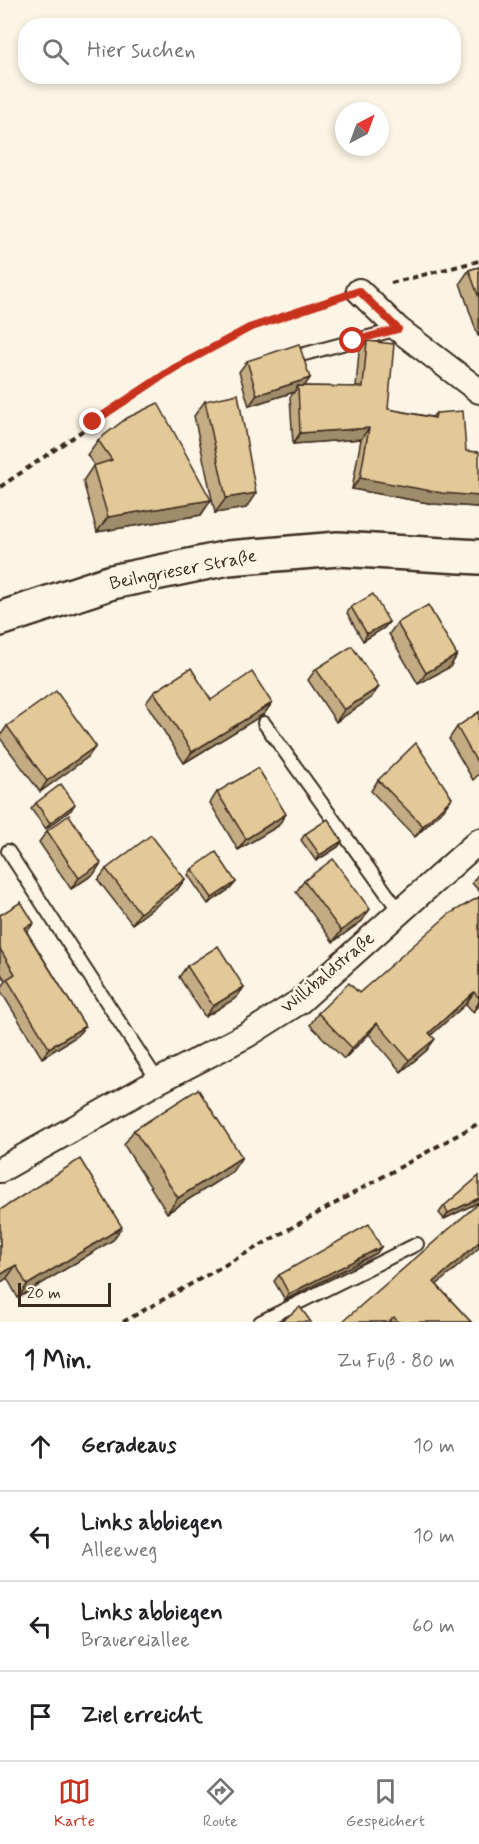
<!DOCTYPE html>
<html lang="de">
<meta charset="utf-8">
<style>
body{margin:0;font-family:Mynerve,sans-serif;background:#f2f2f2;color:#202124}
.compass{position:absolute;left:335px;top:102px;width:54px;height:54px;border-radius:50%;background:#fff;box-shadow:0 3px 9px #0003;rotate:41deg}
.scale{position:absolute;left:18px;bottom:15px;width:93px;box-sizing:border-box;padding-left:6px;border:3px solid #3b2a1e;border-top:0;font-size:16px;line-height:21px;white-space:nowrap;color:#3b2a1e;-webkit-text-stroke:4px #fcf5e5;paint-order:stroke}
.stop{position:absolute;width:18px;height:18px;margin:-14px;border:4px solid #c8321e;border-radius:50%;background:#fff}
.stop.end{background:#c8321e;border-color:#fff;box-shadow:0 2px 6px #0008}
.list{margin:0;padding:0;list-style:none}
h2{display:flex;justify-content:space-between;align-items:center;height:78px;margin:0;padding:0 24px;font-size:26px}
h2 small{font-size:20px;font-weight:400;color:#757577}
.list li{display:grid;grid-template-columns:39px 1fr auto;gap:18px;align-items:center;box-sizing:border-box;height:90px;padding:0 24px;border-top:2px solid #e0e0e0}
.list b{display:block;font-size:22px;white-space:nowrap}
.list p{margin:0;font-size:20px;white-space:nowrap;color:#757577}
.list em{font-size:20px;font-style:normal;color:#757577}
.icon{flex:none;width:33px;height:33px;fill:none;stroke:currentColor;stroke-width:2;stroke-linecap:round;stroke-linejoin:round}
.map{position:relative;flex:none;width:479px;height:1322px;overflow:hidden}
.search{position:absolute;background:#fff;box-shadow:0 3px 9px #0003;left:18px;right:18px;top:18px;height:66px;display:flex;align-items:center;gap:15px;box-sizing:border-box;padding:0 21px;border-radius:24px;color:#757577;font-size:22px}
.sheet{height:438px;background:#fff}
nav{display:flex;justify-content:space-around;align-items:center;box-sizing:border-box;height:84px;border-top:2px solid #e0e0e0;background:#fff;font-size:16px;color:#757577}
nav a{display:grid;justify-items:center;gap:3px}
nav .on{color:#c8321e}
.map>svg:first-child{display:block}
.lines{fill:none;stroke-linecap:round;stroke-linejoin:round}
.service-casing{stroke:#3b2a1e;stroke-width:16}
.minor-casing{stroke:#3b2a1e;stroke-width:28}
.secondary-casing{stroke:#3b2a1e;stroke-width:38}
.path{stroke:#3b2a1e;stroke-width:4;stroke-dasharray:6 4.5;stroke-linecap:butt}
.service{stroke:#fcf5e5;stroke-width:12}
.minor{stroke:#fcf5e5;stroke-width:24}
.secondary{stroke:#fcf5e5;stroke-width:33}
.wall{fill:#c3ac83;stroke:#3b2a1e;stroke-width:1.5}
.shaded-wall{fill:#9f8c6a;stroke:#3b2a1e;stroke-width:1.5}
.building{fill:#e3c898;stroke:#3b2a1e;stroke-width:1.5}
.route{stroke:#c8321e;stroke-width:8}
.labels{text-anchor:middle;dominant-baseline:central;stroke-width:5;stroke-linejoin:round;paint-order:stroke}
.street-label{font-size:18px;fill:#3b2a1e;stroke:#fcf5e5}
</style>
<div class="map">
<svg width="479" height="1322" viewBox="0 0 479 1322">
<rect width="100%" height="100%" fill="#fcf5e5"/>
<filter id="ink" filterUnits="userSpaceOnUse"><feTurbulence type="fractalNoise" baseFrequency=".0167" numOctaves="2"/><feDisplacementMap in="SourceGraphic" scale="12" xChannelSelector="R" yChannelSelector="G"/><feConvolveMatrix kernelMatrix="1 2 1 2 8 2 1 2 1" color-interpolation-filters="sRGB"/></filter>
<g filter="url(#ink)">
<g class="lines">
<defs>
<g id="service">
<polyline points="301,355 398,329"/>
<polyline points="264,723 400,912"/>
<polyline points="8,851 158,1081"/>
<polyline points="260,1322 417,1244"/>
</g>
<g id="minor">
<polyline points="359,291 398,329 479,391"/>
<polyline points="0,1170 158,1081 247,1035 299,1002 479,841"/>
</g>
<polyline id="secondary" points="0,619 112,582 228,558 338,549 479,557"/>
</defs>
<use href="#service" class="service-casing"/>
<use href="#minor" class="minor-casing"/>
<use href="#secondary" class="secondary-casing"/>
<g class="path">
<polyline points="391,283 479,261"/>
<polyline points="0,487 173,369 249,328 335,299"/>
<polyline points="123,1322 479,1123"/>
</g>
<use href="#service" class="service"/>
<use href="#minor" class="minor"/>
<use href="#secondary" class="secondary"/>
</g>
<g class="wall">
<polygon points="479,267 479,336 478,336 460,283 469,270"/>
<polygon points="367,341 388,409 432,417 436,413 466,451 477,507 434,504 352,489 361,439 293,444 290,397 294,392 249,406 239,372 247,361 310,378 304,386 356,387 359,352"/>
<polygon points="205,401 246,508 215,513 194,416"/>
<polygon points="98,440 211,500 201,515 97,532 83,481 93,466 94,465 87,455"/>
<polygon points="351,607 389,622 384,628 363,641 347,613"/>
<polygon points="397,623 457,655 450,667 418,684 389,634"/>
<polygon points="316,669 371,698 336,722 308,680"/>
<polygon points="154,692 211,700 272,703 264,714 184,763 146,703"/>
<polygon points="479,712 479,774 473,780 449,739 457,727"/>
<polygon points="7,726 88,757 40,792 0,738 0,736"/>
<polygon points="378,780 444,809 415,837 371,791"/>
<polygon points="217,792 278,826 238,850 210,803"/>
<polygon points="36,803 71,810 46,829 31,809"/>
<polygon points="47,831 94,874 71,889 39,842"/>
<polygon points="305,834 342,841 338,847 316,861 301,840"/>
<polygon points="106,869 185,879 177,890 132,924 98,880"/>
<polygon points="192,869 236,882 231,888 208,904 188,875"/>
<polygon points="479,873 479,891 472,883"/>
<polygon points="304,881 362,921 333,942 296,892"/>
<polygon points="479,897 479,1006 473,1012 466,1004 431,1035 427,1050 401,1072 369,1034 344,1059 310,1025 318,1013 359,993"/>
<polygon points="0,915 27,932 85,1026 77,1036 42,1058 0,990 6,981 0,972"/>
<polygon points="187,966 244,987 236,998 205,1017 179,977"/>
<polygon points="134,1130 232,1172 167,1213 124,1145"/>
<polygon points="479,1202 444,1219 439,1213 444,1206"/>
<polygon points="0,1210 113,1240 18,1298 7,1278 0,1283"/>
<polygon points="377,1253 285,1300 274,1281 279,1275"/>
<polygon points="437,1285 471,1322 342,1322"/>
</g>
<g class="shaded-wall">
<polygon points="310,378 302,390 298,386 294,392 249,406 257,395"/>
<polygon points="369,428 361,439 293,444 300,433"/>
<polygon points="360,478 479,496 479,504 477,507 434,504 352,489"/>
<polygon points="256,493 246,508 215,513 226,498"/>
<polygon points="211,500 201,515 97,532 108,517"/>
<polygon points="389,622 384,628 363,641 367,634"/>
<polygon points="457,655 450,667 418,684 426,673"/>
<polygon points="379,687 371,698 336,722 344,710"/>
<polygon points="272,703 264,714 184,763 192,752"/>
<polygon points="96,746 88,757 40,792 47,781"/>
<polygon points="452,798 444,809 415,837 423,826"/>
<polygon points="75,804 71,810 46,829 50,823"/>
<polygon points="286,814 278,826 238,850 246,839"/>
<polygon points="342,841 338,847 316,861 320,855"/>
<polygon points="101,863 94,874 71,889 79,878"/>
<polygon points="185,879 177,890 132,924 140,913"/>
<polygon points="236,882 231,888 208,904 212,898"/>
<polygon points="370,909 362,921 333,942 341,931"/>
<polygon points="34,923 26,933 24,928"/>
<polygon points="244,987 236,998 205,1017 213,1006"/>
<polygon points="474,992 466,1004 421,1044 429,1033"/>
<polygon points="479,1002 479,1006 473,1012"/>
<polygon points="377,1023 369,1034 344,1059 352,1048"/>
<polygon points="85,1026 77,1036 42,1058 49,1048"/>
<polygon points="435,1039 427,1050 401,1072 409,1060"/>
<polygon points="242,1157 232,1172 167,1213 178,1198"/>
<polygon points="479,1198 479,1202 444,1219 448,1213"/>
<polygon points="122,1227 113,1240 18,1298 27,1285"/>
<polygon points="479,1242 479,1248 424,1296 434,1282"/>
<polygon points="381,1247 377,1253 285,1300 289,1294"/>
<polygon points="16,1265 7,1278 0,1283 0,1275"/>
</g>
<g class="building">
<polygon points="479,267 479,298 469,270"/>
<polygon points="367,341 394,344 388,409 435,418 436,413 463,411 466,451 479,452 479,496 442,493 360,478 369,428 300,433 298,386 363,387"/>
<polygon points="299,344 310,378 257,395 247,361"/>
<polygon points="238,394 256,493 226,498 205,401"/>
<polygon points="158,403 211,500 108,517 93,466 112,460 98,440 127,418"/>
<polygon points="373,594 389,622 367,634 351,607"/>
<polygon points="428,605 457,655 426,673 397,623"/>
<polygon points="352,646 379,687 344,710 316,669"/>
<polygon points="191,668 211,700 252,672 272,703 192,752 154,692"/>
<polygon points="56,691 96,746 47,781 7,726"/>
<polygon points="479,712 479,766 457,727"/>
<polygon points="416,743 452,798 423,826 378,780"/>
<polygon points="258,768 286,814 246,839 217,792"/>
<polygon points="61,784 75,804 50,823 36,803"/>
<polygon points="69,815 101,863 79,878 47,831"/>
<polygon points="328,819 342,841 320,855 305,834"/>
<polygon points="151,835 185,879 140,913 106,869"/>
<polygon points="216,852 236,882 212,898 192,869"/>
<polygon points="333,859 370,909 341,931 304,881"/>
<polygon points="479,897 479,998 474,992 429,1033 435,1039 409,1060 377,1023 352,1048 318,1013 349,983 359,993 449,914"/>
<polygon points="21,902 34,923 24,928 85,1026 49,1048 7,979 15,974 0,949 0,915"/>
<polygon points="218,946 244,987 213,1006 187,966"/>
<polygon points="198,1089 242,1157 178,1198 134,1130"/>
<polygon points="80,1159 122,1227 27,1285 16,1265 0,1275 0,1210"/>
<polygon points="479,1176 479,1198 448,1213 444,1206"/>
<polygon points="479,1203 479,1242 434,1282 471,1322 398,1322 394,1317 388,1322 342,1322"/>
<polygon points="369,1224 381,1247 289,1294 279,1275"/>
<polygon points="300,1307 311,1322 281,1322"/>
</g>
</g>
<g class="lines" filter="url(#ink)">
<polyline class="route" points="93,422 173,369 249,328 359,291 398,329 353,341"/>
</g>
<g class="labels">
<g class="street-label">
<text transform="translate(183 570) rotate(-11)">Beilngrieser Straße</text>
<text transform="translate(328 973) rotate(-40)">Willibaldstraße</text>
</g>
</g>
</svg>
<svg class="compass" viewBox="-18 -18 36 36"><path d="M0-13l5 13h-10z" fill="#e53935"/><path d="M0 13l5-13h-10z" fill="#757577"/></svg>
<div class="scale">20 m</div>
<div class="stop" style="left:353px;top:341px"></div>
<div class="stop end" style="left:93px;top:422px"></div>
<div class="search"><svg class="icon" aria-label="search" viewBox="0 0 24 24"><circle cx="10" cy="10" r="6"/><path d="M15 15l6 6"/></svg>Hier suchen</div>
</div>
<section class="sheet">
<h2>1 Min.<small>Zu Fuß · 80 m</small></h2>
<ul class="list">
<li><svg class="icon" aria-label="ahead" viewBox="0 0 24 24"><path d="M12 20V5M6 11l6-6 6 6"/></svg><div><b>Geradeaus</b></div><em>10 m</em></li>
<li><svg class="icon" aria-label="left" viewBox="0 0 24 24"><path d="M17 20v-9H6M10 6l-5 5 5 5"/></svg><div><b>Links abbiegen</b><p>Alleeweg</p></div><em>10 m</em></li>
<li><svg class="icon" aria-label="left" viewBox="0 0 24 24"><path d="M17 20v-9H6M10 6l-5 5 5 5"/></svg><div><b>Links abbiegen</b><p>Brauereiallee</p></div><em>60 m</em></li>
<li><svg class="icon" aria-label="arrive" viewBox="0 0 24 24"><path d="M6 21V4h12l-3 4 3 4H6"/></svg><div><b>Ziel erreicht</b></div></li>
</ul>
</section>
<nav>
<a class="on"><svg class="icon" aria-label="map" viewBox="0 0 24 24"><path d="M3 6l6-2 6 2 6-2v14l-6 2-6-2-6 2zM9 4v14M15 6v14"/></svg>Karte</a>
<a><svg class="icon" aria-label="directions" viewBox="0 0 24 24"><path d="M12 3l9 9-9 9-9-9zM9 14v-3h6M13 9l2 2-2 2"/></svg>Route</a>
<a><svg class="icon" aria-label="saved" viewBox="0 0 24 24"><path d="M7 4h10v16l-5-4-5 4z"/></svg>Gespeichert</a>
</nav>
